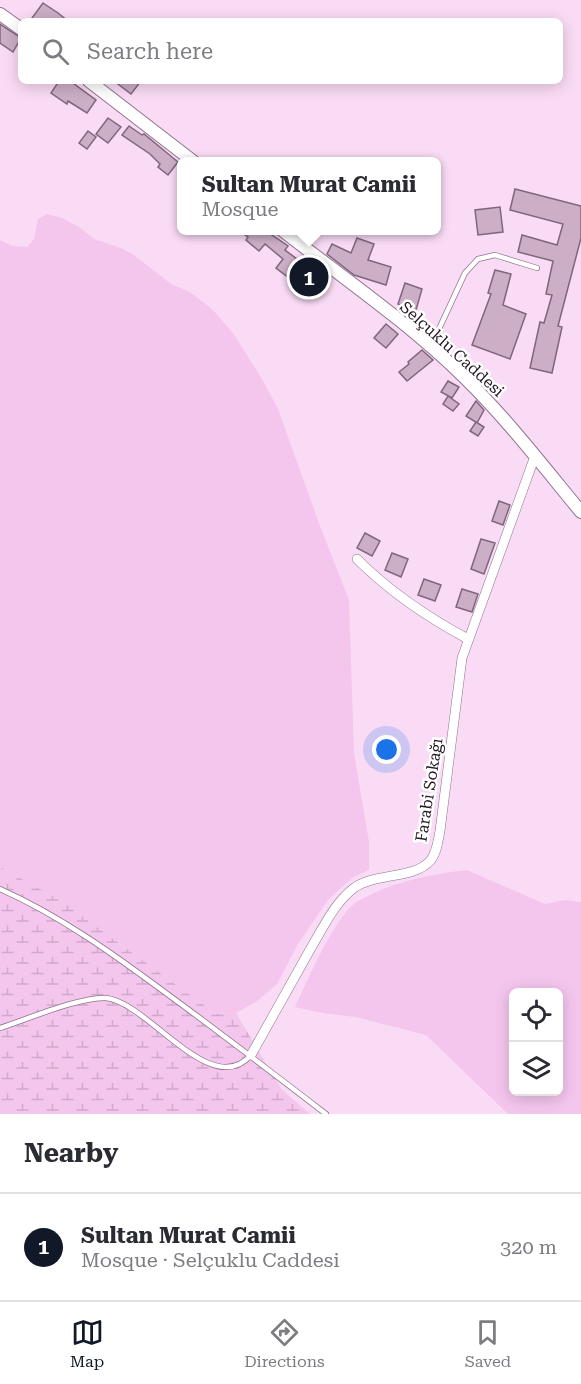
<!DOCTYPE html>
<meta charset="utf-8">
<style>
body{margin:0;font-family:"Roboto Serif",serif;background:#f7f7f7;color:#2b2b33}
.controls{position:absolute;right:18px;bottom:18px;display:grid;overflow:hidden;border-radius:9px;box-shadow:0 3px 15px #0003}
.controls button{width:54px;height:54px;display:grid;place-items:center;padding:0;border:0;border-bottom:2px solid #e1e1e2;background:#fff;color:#2b2b33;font:30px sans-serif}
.you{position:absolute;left:387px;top:750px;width:21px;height:21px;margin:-15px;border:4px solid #fff;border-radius:50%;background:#1a73e8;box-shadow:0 0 0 9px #1a73e833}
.badge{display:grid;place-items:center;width:39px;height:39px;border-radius:50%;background:#111827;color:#fff;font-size:20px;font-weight:700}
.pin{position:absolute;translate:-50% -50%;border:3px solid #fff;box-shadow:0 2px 6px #0006}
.popup{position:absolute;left:177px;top:157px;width:264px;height:78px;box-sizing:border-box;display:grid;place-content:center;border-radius:9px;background:#fff;filter:drop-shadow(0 2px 4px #0005);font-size:20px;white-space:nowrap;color:#7c7c81}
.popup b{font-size:22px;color:#2b2b33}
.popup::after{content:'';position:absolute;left:50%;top:100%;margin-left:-12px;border:12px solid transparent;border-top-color:#fff}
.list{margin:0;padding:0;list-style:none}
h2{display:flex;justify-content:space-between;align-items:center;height:78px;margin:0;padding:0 24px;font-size:26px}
h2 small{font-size:20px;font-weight:400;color:#7c7c81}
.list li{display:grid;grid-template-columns:39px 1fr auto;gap:18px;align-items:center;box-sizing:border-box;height:108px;padding:0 24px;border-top:2px solid #e1e1e2}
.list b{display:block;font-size:22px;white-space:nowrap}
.list p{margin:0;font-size:20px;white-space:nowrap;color:#7c7c81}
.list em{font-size:20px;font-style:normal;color:#7c7c81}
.icon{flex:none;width:33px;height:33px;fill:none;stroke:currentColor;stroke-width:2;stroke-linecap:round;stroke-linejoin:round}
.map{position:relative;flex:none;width:581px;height:1114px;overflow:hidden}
.search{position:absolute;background:#fff;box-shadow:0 3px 15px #0003;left:18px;right:18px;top:18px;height:66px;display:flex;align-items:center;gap:15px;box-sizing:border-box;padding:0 21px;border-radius:9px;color:#7c7c81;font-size:22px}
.sheet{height:186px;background:#fff}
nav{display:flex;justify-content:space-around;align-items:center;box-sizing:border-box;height:84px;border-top:2px solid #e1e1e2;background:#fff;font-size:16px;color:#7c7c81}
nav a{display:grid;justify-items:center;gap:3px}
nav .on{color:#111827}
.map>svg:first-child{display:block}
.green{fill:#f4c6ee;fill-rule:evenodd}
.wetland{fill:url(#wetland-marsh)}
.building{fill:#ccaec7;stroke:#81657d;stroke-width:1.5}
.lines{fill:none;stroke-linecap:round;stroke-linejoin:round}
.service-casing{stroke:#8f738b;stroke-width:6}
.minor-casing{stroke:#8f738b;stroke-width:10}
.tertiary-casing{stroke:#8f738b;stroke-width:14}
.service{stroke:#fff;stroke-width:4.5}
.minor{stroke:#fff;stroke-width:9}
.tertiary{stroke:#fff;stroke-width:12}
.labels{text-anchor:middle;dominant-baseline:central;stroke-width:5;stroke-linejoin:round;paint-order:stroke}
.street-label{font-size:16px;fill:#231821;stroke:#fff}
</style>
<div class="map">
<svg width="581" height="1114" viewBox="0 0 581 1114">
<defs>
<pattern id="wetland-marsh" width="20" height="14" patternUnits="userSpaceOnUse" patternTransform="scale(1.5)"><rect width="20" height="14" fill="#f4c6ee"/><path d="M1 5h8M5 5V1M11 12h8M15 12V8" fill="none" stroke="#d1a9cc"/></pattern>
</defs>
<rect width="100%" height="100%" fill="#fadbf5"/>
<g class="green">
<polygon points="47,214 62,218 79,227 94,239 121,248 134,255 171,284 190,292 212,309 233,333 262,379 278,409 320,526 349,600 354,753 369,842 369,870 353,877 328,900 298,944 277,984 256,1002 236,1013 216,1014 60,900 0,867 0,240 13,246 27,247 34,239 38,219"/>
<path d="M 467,870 L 545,904 L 565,900 L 581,902 L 581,1114 L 508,1114 L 426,1035 L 355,1017 L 323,1013 L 295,1007 C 308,980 332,922 354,904 C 358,900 365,898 370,895 C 400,880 434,874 467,870 ZM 558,992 L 558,1092 L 514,1092 L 514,992 Z"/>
</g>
<polygon class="wetland" points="0,867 60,900 216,1014 236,1013 282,1090 310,1114 0,1114"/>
<g class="building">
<polygon points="43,3 58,13 68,21 36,21 32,18"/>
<polygon points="0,24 21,38 13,52 0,43"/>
<polygon points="59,81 70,81 96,100 87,113 68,101 67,104 51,93"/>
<polygon points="114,81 141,81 131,94"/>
<polygon points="108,118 121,127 108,143 96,134"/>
<polygon points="129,126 142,135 144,134 178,162 168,175 158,167 160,164 150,154 122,135"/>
<polygon points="88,131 96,137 87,149 79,143"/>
<polygon points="515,189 581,206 581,238 558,326 562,327 552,373 530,368 540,322 544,323 552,295 546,294 553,261 518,252 522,235 557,245 563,224 510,210"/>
<polygon points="500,207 503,232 478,235 475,210"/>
<polygon points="239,231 266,231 288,246 285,250 305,265 306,262 321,270 313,291 297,284 276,268 283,259 265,244 259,251 246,240 248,237"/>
<polygon points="357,238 374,244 368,260 391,267 386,285 354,275 327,254 332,244 351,253"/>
<polygon points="495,270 511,274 503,305 526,314 510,359 472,345 491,294 488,293"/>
<polygon points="405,283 422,289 416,310 398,304"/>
<polygon points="386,324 398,334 386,348 374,338"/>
<polygon points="422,350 433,360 407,381 399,372 409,364 408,362"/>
<polygon points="448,381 459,387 452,398 441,392"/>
<polygon points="448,396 459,404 453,411 443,404"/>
<polygon points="476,401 484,410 477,423 466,416"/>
<polygon points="476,422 484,427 478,436 470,431"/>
<polygon points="499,501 510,505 503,525 492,521"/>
<polygon points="365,533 380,541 372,556 357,548"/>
<polygon points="481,539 495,543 484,574 471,569"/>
<polygon points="392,553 408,559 401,577 385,570"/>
<polygon points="424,579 441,585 435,601 418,595"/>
<polygon points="462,589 478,594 472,612 456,607"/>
</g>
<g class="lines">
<defs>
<g id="service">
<polyline points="432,344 465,273 478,259 495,255 537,268"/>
<path d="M 0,889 C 61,916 116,956 170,996 C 222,1034 274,1074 326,1114"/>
<path d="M 0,1028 C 25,1020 82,996 106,998 C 148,1002 211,1101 251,1055"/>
</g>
<g id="minor">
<path d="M 357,559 C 390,592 427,617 468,639"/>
<path d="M 251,1055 C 271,1019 291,983 311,948 C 323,928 335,902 354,888 C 374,873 414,879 430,861 C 437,853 438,840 440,831 L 462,658 L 535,456"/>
</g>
<g id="tertiary">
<polyline points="0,14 21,29"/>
<polyline points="89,81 194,162"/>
<path d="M 282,230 C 343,278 408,322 464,377 C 506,418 543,466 581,512"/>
</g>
</defs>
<use href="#service" class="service-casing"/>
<use href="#minor" class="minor-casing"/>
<use href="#tertiary" class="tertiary-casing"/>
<use href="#service" class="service"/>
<use href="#minor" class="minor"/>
<use href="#tertiary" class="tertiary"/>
</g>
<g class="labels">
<g class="street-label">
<text transform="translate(452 349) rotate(42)">Selçuklu Caddesi</text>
<text transform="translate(429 790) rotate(-81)">Farabi Sokağı</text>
</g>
</g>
</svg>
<div class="controls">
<button><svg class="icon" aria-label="locate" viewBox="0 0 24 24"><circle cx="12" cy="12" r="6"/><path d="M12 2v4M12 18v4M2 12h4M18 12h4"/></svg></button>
<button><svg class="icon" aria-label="layers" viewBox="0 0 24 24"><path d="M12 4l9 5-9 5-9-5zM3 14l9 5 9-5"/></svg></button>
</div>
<div class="you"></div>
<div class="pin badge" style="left:309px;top:277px">1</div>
<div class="popup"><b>Sultan Murat Camii</b>Mosque</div>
<div class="search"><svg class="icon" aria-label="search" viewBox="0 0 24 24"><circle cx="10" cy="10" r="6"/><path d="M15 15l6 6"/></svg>Search here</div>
</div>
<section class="sheet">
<h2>Nearby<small></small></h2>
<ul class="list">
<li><span class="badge">1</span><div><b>Sultan Murat Camii</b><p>Mosque · Selçuklu Caddesi</p></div><em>320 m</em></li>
</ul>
</section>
<nav>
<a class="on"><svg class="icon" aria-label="map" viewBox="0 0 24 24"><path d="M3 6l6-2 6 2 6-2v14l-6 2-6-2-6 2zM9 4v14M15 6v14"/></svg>Map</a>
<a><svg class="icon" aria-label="directions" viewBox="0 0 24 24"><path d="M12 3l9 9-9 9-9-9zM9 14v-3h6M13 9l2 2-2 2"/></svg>Directions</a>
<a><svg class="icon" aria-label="saved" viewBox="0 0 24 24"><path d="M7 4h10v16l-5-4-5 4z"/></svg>Saved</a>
</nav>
